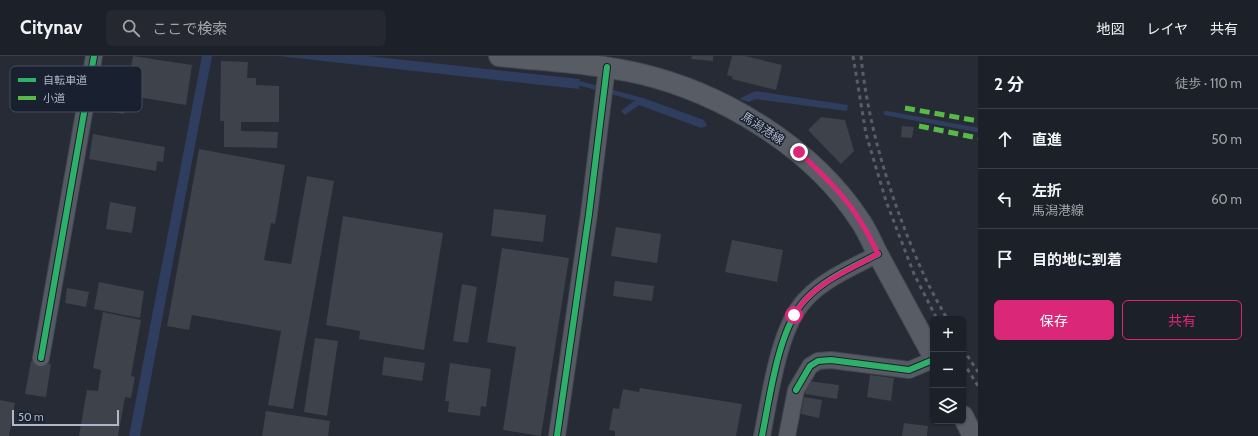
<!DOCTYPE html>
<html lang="ja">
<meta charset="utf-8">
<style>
body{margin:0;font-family:Cabin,"Noto Sans JP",sans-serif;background:#252830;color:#f1f3f6}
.controls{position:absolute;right:12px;bottom:12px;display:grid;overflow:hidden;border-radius:6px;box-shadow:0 1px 3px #0004}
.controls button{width:36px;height:36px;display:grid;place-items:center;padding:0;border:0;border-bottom:1px solid #3a3e45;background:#1c2028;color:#f1f3f6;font:20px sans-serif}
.scale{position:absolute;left:12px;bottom:10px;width:107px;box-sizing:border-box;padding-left:4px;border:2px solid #aeb6c7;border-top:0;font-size:11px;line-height:14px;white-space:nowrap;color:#aeb6c7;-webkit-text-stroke:3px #192030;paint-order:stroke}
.stop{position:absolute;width:12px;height:12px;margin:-9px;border:3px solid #db2777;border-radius:50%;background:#fff}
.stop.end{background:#db2777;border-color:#fff;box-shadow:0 1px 4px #0008}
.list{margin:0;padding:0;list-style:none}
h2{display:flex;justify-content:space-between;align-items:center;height:52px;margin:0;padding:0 16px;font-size:17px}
h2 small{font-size:13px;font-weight:400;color:#a0a3a8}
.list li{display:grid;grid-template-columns:26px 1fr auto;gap:12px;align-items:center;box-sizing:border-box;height:60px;padding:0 16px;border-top:1px solid #3a3e45}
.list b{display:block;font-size:15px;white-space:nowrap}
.list p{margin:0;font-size:13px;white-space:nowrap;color:#a0a3a8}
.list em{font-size:13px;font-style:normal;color:#a0a3a8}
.actions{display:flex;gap:8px;padding:12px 16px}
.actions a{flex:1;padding:9px 0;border:1px solid #db2777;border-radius:6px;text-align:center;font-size:14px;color:#db2777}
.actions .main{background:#db2777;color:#fff}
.icon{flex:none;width:22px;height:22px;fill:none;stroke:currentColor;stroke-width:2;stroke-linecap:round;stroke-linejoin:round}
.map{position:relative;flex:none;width:978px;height:380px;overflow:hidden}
header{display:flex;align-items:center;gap:24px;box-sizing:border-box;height:56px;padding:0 20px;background:#1c2028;border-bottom:1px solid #3a3e45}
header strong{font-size:19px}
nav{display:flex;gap:22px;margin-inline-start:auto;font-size:14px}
.search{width:280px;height:36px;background:#252830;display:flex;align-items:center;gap:10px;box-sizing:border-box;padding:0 14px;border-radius:6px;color:#a0a3a8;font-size:15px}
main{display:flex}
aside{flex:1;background:#1c2028}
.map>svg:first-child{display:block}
.water{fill:#2f3e5e}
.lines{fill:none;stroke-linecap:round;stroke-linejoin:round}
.stream{stroke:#2f3e5e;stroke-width:4.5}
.building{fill:#3d424b}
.minor-casing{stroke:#42464e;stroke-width:18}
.major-casing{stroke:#434852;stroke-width:22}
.minor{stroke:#565a62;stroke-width:16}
.major{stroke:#585c65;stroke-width:20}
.rail{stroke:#595d66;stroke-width:3;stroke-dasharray:4 4;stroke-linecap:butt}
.quiet{stroke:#58b947;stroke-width:5;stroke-dasharray:10 5;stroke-linecap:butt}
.cycleway-casing{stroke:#192030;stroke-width:8}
.cycleway{stroke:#2db169;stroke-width:6}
.route{stroke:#db2777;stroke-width:5}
.labels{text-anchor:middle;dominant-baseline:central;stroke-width:3;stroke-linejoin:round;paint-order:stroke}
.street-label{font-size:12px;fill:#aeb6c7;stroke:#192030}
.key{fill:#192030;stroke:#464d5d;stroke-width:1}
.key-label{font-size:11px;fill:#aeb6c7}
</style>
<header>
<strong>Citynav</strong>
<div class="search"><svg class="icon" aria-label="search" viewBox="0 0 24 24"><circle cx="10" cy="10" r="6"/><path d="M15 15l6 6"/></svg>ここで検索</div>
<nav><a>地図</a><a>レイヤ</a><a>共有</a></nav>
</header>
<main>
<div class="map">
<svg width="978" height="380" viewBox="0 0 978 380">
<rect width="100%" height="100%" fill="#262b35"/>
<g class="water">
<polygon points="202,0 212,0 140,380 129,380"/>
<polygon points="278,0 368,0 580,23 579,33"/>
<polygon points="755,35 848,49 847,55 755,43 749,46 739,43"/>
<polygon points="643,42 704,64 707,70 701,72 639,49 625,59 621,55 634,45"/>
</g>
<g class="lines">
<g class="stream">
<polyline points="575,26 645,45"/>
<polyline points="886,57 978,74"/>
</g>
</g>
<g class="building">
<polygon points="133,0 192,9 186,49 126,39"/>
<polygon points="692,0 713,0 713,5 691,3"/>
<polygon points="732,0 745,0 782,9 776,34 732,23 733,21 727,19"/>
<polygon points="221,5 248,6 247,22 256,22 256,29 279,30 279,66 241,66 241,75 278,76 277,92 224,91 224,65 220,65"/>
<polygon points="100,38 126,42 124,58 98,54"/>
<polygon points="821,61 845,64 854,95 841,108 808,74"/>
<polygon points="902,70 914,71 912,82 901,81"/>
<polygon points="93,78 165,91 163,106 157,105 156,115 89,103"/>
<polygon points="199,93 285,109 275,168 271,167 264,204 291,208 307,120 334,125 293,353 268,349 281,275 192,259 189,274 167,270"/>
<polygon points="110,146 136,151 132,177 106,173"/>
<polygon points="494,153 546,159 543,186 491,180"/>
<polygon points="343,160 443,177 424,294 359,283 360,275 326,269"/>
<polygon points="616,171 661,178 657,207 611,200"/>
<polygon points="732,184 783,194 777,226 725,216"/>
<polygon points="502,192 569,202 541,380 503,374 516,291 487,286"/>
<polygon points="615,225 654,230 652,245 613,240"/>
<polygon points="99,226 144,235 140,262 94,253"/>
<polygon points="462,228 477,231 468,287 453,285"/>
<polygon points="67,232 89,236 86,251 65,247"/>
<polygon points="103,256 141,264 131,320 135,321 131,342 125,341 118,380 79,380 87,334 98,335 101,314 93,312"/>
<polygon points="315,282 338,285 327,360 304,356"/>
<polygon points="384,301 425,307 422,325 382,319"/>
<polygon points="31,305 51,308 46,341 25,338"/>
<polygon points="450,307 491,313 486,351 481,350 480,360 448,356 449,345 445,345"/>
<polygon points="870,319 894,322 891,345 867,341"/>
<polygon points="808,325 839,329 837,343 805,338"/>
<polygon points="640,332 742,348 736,380 615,380 615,375 609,374 613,352 619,353 623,333 639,336"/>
<polygon points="804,341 822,344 819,362 801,358"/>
<polygon points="0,344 15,347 9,380 0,380"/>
<polygon points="266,355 330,365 328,380 262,380"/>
<polygon points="904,367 928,370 927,380 902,380"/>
</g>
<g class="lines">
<defs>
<g id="minor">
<polyline points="41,302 94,0"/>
<polyline points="557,380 589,158 607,11"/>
<path d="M 762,380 C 770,341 778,273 805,244 C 824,223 853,211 878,198"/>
<polyline points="787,380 796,334 810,310 818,305 831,304 909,314 933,304"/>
</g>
<g id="major">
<path d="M 499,0 C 545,5 592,7 637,17 C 724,37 813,92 861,166 C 869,178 874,192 881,204 C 898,236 916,268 933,300"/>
<polyline points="963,360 973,380"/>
</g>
</defs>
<use href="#minor" class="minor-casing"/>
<use href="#major" class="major-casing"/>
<use href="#minor" class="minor"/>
<use href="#major" class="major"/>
<g class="rail">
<polyline points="853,0 866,78 886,145 914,218 937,263"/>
<path d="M 861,0 C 868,73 893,150 923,217 C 930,233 939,248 947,263"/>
<polyline points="963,293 978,316"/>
<polyline points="963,306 978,330"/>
</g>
<g class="quiet">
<polyline points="905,52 978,65"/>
<polyline points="919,70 978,82"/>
</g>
<defs>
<g id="cycleway">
<polyline points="41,302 94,0"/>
<polyline points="796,334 810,310 818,305 831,304 909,314 933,304"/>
<polyline points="557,380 589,158 607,11"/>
<path d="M 762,380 C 770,341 778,273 805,244 C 824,223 853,211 878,198"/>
</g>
</defs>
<use href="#cycleway" class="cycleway-casing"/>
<use href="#cycleway" class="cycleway"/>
</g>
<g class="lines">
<path class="route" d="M 794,259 C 797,254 801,249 805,244 C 823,224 854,211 878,198 C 873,188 868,177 862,168 C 846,140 822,118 799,96"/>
</g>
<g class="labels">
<g class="street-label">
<text transform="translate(763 72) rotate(33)">馬潟港線</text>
</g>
</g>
<rect x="10" y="10" width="132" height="46" rx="6" class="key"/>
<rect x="18" y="22" width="18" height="4" fill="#2db169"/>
<rect x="18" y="40" width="18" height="4" fill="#58b947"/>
<g class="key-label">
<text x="43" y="28">自転車道</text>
<text x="43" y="46">小道</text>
</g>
</svg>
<div class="controls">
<button>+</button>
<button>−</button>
<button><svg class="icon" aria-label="layers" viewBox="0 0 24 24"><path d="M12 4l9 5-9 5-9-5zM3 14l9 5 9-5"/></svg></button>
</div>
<div class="scale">50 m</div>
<div class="stop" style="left:794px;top:259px"></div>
<div class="stop end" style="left:799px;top:96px"></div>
</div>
<aside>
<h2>2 分<small>徒歩 · 110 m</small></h2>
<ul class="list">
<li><svg class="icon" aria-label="ahead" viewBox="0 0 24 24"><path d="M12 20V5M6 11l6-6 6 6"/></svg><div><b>直進</b></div><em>50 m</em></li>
<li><svg class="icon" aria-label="left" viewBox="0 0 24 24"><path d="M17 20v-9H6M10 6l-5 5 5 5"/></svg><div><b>左折</b><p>馬潟港線</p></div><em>60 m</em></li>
<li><svg class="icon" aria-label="arrive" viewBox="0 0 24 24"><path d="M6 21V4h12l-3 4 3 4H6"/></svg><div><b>目的地に到着</b></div></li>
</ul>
<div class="actions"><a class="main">保存</a><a>共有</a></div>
</aside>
</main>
